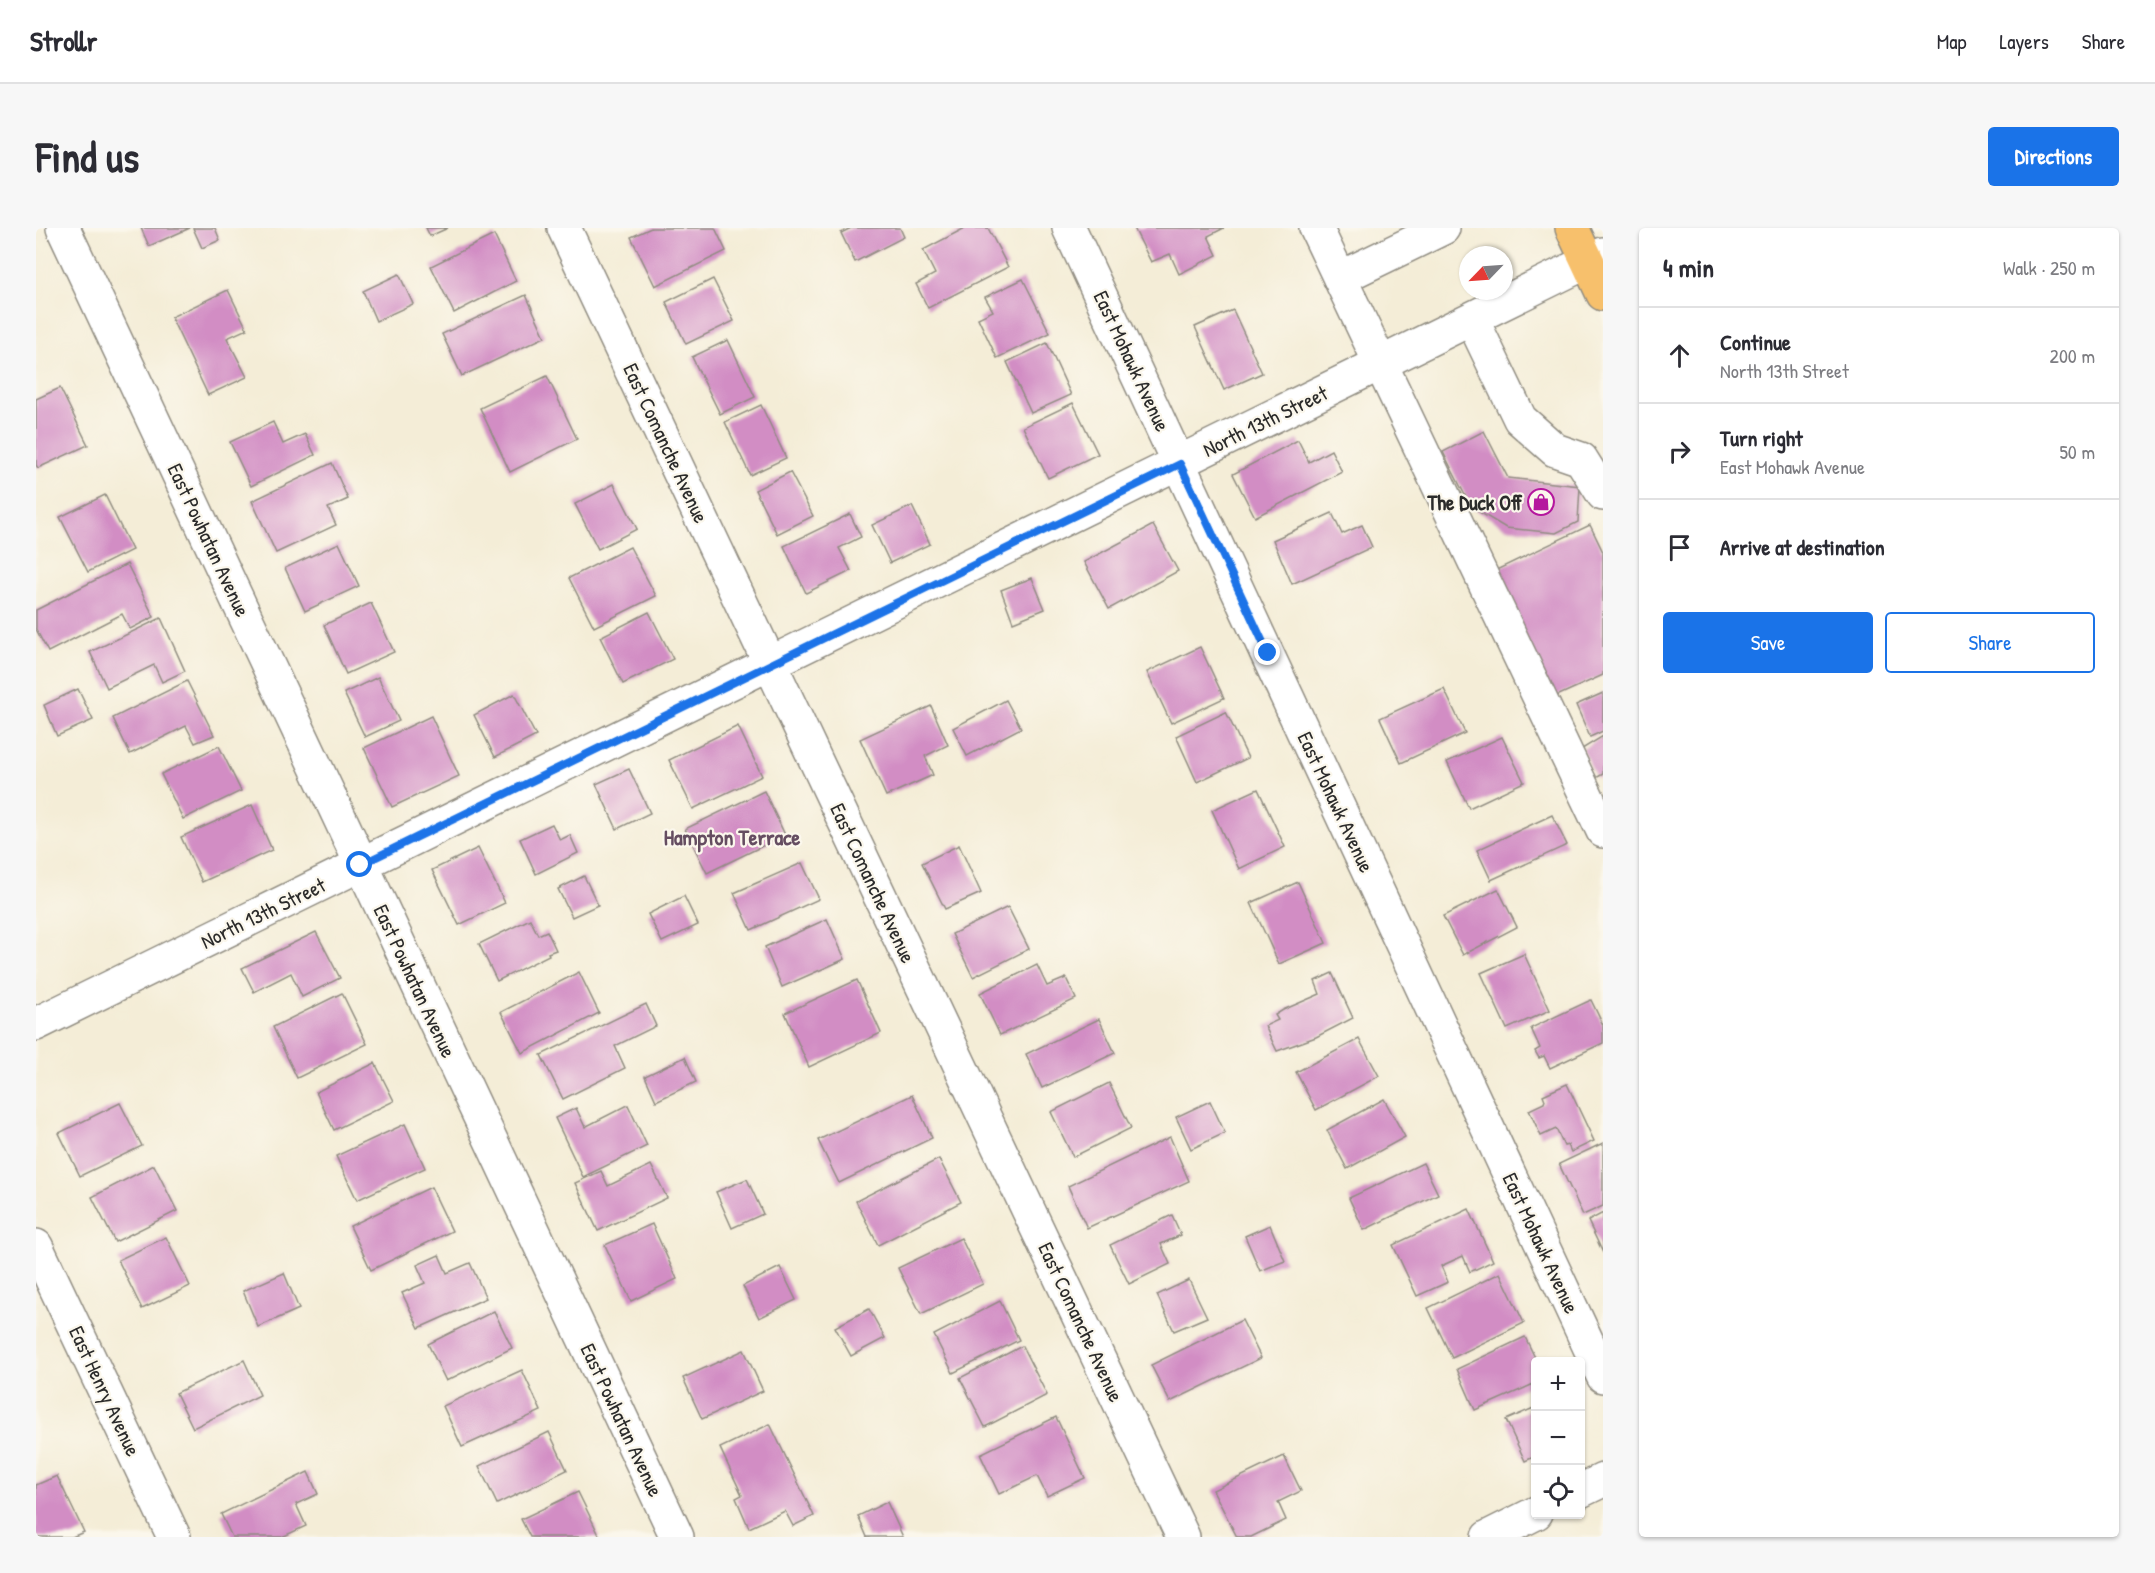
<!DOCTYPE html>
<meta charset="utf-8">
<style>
body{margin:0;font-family:"Patrick Hand",sans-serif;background:#f7f7f7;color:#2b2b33}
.controls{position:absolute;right:18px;bottom:18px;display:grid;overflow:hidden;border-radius:6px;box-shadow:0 2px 4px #0004}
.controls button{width:54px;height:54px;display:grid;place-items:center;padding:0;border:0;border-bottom:2px solid #e1e1e2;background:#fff;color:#2b2b33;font:30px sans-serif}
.compass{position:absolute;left:1423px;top:18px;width:54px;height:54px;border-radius:50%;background:#fff;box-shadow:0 2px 4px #0004;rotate:245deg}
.stop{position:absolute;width:18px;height:18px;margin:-14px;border:4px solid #1a73e8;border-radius:50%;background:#fff}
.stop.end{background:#1a73e8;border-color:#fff;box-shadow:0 2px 6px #0008}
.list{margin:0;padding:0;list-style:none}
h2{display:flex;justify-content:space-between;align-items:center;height:78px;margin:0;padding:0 24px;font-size:26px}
h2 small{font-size:20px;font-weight:400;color:#7c7c81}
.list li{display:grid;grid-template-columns:39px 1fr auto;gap:18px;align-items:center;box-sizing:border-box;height:96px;padding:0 24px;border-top:2px solid #e1e1e2}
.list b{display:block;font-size:22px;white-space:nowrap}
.list p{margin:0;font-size:20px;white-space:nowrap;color:#7c7c81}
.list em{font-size:20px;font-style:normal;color:#7c7c81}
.actions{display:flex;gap:12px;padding:18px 24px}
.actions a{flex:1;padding:14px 0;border:2px solid #1a73e8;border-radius:6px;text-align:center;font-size:21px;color:#1a73e8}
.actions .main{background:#1a73e8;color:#fff}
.icon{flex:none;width:33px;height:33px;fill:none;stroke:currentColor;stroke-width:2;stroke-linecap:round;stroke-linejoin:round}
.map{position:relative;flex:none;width:1567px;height:1309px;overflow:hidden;border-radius:6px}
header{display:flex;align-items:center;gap:36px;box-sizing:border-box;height:84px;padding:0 30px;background:#fff;border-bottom:2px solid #e1e1e2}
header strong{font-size:28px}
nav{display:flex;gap:33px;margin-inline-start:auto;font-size:21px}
.intro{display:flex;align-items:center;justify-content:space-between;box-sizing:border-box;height:144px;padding:0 36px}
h1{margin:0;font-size:42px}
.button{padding:15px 27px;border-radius:6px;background:#1a73e8;color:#fff;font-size:21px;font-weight:700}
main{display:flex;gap:36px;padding:0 36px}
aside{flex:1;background:#fff;border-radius:6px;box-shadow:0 2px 4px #0004}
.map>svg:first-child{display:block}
.building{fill:#d28dc4}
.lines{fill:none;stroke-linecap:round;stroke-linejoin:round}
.minor-casing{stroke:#908c81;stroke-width:36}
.major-casing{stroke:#908c81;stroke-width:36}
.minor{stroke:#fff;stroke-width:33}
.major{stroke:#f7c06c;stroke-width:33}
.route{stroke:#1a73e8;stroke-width:8}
.labels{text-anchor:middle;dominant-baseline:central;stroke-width:4.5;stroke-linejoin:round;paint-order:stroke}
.street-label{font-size:21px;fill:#2b2b2b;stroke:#fbf7ec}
.poi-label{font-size:21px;font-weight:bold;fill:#2b2b2b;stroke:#fbf7ec;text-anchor:end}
.neighbourhood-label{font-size:22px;font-weight:bold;fill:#654d61;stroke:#fbf7ec}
</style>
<header>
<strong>Strollr</strong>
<nav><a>Map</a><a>Layers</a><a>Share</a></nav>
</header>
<div class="intro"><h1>Find us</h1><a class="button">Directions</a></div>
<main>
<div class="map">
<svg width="1567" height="1309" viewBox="0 0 1567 1309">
<rect width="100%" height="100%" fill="#fbf7ec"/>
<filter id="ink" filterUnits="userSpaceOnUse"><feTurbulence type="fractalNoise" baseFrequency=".0167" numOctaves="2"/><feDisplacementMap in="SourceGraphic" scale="12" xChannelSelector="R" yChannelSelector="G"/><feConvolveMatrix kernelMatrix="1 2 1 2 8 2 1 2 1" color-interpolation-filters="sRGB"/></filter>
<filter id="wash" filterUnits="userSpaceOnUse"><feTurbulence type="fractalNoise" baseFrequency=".008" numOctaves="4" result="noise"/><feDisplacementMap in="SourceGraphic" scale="24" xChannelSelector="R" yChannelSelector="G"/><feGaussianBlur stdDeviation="1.35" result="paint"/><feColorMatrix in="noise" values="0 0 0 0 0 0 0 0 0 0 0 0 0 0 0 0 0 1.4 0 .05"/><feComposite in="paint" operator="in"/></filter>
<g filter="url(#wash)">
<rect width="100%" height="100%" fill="#f4edd7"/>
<g id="blocks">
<g class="building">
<polygon points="105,0 154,0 113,18"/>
<polygon points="157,0 179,0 184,12 166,20"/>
<polygon points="390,0 412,0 394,8"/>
<polygon points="615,0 679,0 690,23 619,58 595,9"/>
<polygon points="815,0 864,0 868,9 819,34 805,5"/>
<polygon points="929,0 952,0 972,39 892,80 880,56 899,46 887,22"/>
<polygon points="1098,0 1188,0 1172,8 1181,27 1143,46 1134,26 1115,34"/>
<polygon points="458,7 480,53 418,85 395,38"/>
<polygon points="363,46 377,76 340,93 327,63"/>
<polygon points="677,51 698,93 650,116 630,74"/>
<polygon points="987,51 1014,105 961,130 942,90 957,83 949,69"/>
<polygon points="192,62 211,101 191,110 211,149 172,167 135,89"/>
<polygon points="490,67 509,109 426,148 406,106"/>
<polygon points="1197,82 1226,145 1188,162 1159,99"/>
<polygon points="692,112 719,169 684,186 656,129"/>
<polygon points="1011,115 1035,167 995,185 971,134"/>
<polygon points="511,148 541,211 474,244 444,180"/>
<polygon points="24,160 52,217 2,240 0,237 0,171"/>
<polygon points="1037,175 1062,226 1012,250 987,199"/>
<polygon points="725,177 750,230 714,247 689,194"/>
<polygon points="237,194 247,216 269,206 279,227 215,258 194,214"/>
<polygon points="1448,203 1472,250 1544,258 1542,294 1520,305 1470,300 1435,279 1407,224"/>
<polygon points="1262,212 1273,234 1295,222 1306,244 1219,289 1197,246"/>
<polygon points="296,235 312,271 292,280 300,297 240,325 216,273"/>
<polygon points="754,244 777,288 741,306 719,262"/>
<polygon points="578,256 601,301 562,321 539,276"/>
<polygon points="69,267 96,322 52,344 24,289"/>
<polygon points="876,278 894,316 854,335 836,297"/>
<polygon points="1296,285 1306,306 1326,297 1336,319 1256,356 1237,312"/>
<polygon points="814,286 825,309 803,320 815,343 770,365 748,318"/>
<polygon points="1117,297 1142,343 1073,381 1048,334"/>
<polygon points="1554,297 1567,324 1567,447 1512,472 1454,345"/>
<polygon points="303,315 323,358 269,383 249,340"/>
<polygon points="594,319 620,368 558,399 533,350"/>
<polygon points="91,336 118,389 94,401 86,386 12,424 0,401 0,382"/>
<polygon points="996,350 1009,381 977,394 965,362"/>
<polygon points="335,375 358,424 310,446 288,397"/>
<polygon points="613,384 637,431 587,456 564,409"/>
<polygon points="125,390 149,443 126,454 118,437 71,460 54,424"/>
<polygon points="1164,419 1188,470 1135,495 1111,444"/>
<polygon points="342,449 363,493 329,509 308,465"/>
<polygon points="151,453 178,507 159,515 150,498 94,526 77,490"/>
<polygon points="42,461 57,492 21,508 8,477"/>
<polygon points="1408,461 1429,505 1365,535 1344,490"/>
<polygon points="1567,465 1567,503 1554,509 1540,477"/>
<polygon points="478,466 500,508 459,529 438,487"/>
<polygon points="970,472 985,500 931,528 917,500"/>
<polygon points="895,478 912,517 889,528 897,547 850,568 824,511"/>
<polygon points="1190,484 1212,530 1161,554 1140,508"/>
<polygon points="395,488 423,548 356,579 328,520"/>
<polygon points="702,498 726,548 657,581 633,532"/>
<polygon points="1567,508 1567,546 1560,550 1546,521"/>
<polygon points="1466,509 1488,554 1433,580 1411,534"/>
<polygon points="183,518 205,563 147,591 125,546"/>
<polygon points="593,541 614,585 581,601 560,556"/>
<polygon points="1222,561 1249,619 1203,641 1176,582"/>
<polygon points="728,563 749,607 671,645 649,601"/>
<polygon points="216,577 236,622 166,654 145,609"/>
<polygon points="1516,587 1531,617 1455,652 1441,622"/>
<polygon points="516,596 524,612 534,607 542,625 500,646 484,611"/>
<polygon points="923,617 945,665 909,681 886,635"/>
<polygon points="442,620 469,675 423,697 396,642"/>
<polygon points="766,635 783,671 715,702 698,665"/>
<polygon points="548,648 562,677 536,689 522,661"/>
<polygon points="1262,654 1290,715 1243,736 1215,675"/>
<polygon points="1462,661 1481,699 1427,727 1407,688"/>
<polygon points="648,668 662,697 626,714 612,686"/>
<polygon points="972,679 993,721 937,749 916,706"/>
<polygon points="494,691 502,707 511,703 520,722 512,725 513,727 461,753 443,716"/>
<polygon points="791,691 809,731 746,759 729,719"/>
<polygon points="280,704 304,750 266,769 255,745 218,764 206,740"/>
<polygon points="1488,726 1514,782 1471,801 1445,745"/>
<polygon points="1001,737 1011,758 1030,750 1040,771 964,807 944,765"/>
<polygon points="543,744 563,785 486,825 465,784"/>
<polygon points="1296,745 1317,790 1280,809 1241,823 1229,798 1242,792 1239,787 1247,782 1284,766 1279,753"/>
<polygon points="821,752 845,805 773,839 749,785"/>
<polygon points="306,765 331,816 261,850 237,799"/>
<polygon points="1555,772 1567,797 1567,815 1514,840 1508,828 1503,830 1499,823 1504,820 1495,800"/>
<polygon points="610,776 620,798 579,818 589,840 527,871 505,827"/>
<polygon points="1063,791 1079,825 1006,860 990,826"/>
<polygon points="1323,811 1343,848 1280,882 1260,844"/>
<polygon points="649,829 660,854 620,873 609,848"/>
<polygon points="339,835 358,873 298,902 280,864"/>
<polygon points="1073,855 1095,900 1037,929 1015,884"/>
<polygon points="1531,856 1558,913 1535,924 1532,917 1528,918 1520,901 1505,908 1493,882 1508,875 1509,872 1507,867"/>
<polygon points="876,867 896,910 803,955 782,912"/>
<polygon points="1348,871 1369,909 1311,941 1291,902"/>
<polygon points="1174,873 1189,905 1155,921 1140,889"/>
<polygon points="84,875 106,918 44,948 23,905"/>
<polygon points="592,877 611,918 547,949 519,890 540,880 549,899"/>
<polygon points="369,896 389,940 321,972 300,928"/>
<polygon points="1134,909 1153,953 1051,1000 1032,958"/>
<polygon points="1567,915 1567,978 1547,987 1523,936"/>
<polygon points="903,931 925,974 842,1017 820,973"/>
<polygon points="1387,935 1402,966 1328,1002 1313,970"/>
<polygon points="118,937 141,983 79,1014 56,969"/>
<polygon points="615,937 631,970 562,1003 539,955 565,943 572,958"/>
<polygon points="711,951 727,986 696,1000 680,964"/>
<polygon points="395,959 416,1003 335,1042 314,998"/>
<polygon points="1433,981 1457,1033 1434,1044 1427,1028 1405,1038 1412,1054 1381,1068 1357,1017"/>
<polygon points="1567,985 1567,1025 1552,993"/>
<polygon points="1136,987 1145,1007 1125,1016 1134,1036 1093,1056 1074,1017"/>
<polygon points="616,996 641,1051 595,1073 569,1017"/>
<polygon points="1234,997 1249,1033 1224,1043 1209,1008"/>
<polygon points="130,1009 154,1058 106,1081 82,1032"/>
<polygon points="925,1010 947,1056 885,1086 862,1040"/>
<polygon points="403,1027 411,1045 434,1035 450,1070 383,1100 366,1065 389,1055 381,1037"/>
<polygon points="744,1039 760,1072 723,1090 707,1058"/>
<polygon points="248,1045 263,1081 222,1099 207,1063"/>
<polygon points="1464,1045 1488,1095 1416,1130 1392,1080"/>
<polygon points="1153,1052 1171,1089 1138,1103 1121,1067"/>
<polygon points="964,1073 983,1112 917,1145 898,1107"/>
<polygon points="833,1081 849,1110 815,1128 799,1099"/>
<polygon points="458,1083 476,1120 410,1153 392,1116"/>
<polygon points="1206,1092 1225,1130 1134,1174 1115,1137"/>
<polygon points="1489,1109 1501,1134 1500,1155 1439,1182 1421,1141"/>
<polygon points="986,1118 1011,1167 949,1199 924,1150"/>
<polygon points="708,1122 727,1163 666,1191 647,1150"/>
<polygon points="208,1132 224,1167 157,1200 140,1165"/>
<polygon points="486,1142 505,1183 426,1219 407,1178"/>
<polygon points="1500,1179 1500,1228 1489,1233 1470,1192"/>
<polygon points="1020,1189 1049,1250 1011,1268 1001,1248 963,1266 944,1226"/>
<polygon points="734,1196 778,1288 757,1298 749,1283 713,1300 700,1270 706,1267 684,1220"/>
<polygon points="513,1204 531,1242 461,1276 443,1238"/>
<polygon points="1248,1228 1265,1263 1242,1274 1250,1292 1215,1309 1201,1309 1177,1262"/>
<polygon points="272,1244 282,1266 260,1276 270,1298 246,1309 196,1309 185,1286"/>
<polygon points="21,1248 48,1304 36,1309 0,1309 0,1257"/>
<polygon points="542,1264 564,1309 494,1309 485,1291"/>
<polygon points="851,1274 867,1309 831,1309 822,1288"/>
</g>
</g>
</g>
<g filter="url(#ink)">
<use href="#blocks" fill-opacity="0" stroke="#908c81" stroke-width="1.5"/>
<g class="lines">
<defs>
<g id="minor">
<polyline points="27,0 641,1309"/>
<polyline points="528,0 1147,1309"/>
<polyline points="1033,0 1567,1148"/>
<polyline points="1280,0 1567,603"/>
<polyline points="1304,50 1407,0"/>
<polyline points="1436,91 1484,191 1519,222 1545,231 1567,266"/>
<polyline points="0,796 1567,26"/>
<polyline points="0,1018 138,1309"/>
<polyline points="1544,1263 1567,1252"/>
<polyline points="1452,1309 1500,1285"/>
</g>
<polyline id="major" points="1536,0 1567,66"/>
</defs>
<use href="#minor" class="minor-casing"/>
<use href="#major" class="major-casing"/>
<use href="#minor" class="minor"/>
<use href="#major" class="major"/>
</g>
</g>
<g class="lines" filter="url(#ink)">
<polyline class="route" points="324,637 1144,236 1232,425"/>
</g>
<defs>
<symbol id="shop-ring" viewBox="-11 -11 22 22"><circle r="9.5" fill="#fbf7ec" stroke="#b5179e" stroke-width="1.5"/><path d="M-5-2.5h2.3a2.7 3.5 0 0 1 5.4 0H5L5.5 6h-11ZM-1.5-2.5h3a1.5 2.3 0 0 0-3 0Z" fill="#b5179e"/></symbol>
</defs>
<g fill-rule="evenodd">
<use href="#shop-ring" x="1490" y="259" width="30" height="30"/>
</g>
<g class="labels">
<g class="street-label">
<text transform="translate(1096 133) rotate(65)">East Mohawk Avenue</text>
<text transform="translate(1229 193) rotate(-26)">North 13th Street</text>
<text transform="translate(630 215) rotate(65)">East Comanche Avenue</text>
<text transform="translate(173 312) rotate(65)">East Powhatan Avenue</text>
<text transform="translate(1300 574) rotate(65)">East Mohawk Avenue</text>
<text transform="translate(837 655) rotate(65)">East Comanche Avenue</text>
<text transform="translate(227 685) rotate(-26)">North 13th Street</text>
<text transform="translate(379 753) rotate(65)">East Powhatan Avenue</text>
<text transform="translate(1505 1015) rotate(65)">East Mohawk Avenue</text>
<text transform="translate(1045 1094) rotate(65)">East Comanche Avenue</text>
<text transform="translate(69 1163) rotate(65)">East Henry Avenue</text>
<text transform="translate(586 1192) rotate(65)">East Powhatan Avenue</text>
</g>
<g class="poi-label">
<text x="1486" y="274">The Duck Off</text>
</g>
<g class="neighbourhood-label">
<text x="696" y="609">Hampton Terrace</text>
</g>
</g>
</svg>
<div class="controls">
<button>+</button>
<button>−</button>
<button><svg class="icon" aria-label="locate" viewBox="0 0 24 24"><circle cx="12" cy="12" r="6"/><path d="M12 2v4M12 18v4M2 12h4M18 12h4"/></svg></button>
</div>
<svg class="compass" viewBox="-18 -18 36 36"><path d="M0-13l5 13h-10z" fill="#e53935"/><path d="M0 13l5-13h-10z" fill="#7c7c81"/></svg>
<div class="stop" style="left:324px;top:637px"></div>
<div class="stop end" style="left:1232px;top:425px"></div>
</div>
<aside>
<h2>4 min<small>Walk · 250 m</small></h2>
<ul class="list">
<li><svg class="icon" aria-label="ahead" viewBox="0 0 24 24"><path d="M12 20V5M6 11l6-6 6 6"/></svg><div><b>Continue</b><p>North 13th Street</p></div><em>200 m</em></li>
<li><svg class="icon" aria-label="right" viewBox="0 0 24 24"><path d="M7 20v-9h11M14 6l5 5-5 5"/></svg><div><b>Turn right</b><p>East Mohawk Avenue</p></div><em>50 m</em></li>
<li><svg class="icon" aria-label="arrive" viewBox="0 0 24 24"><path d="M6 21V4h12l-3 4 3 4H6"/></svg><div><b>Arrive at destination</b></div></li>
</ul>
<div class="actions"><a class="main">Save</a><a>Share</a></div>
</aside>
</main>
